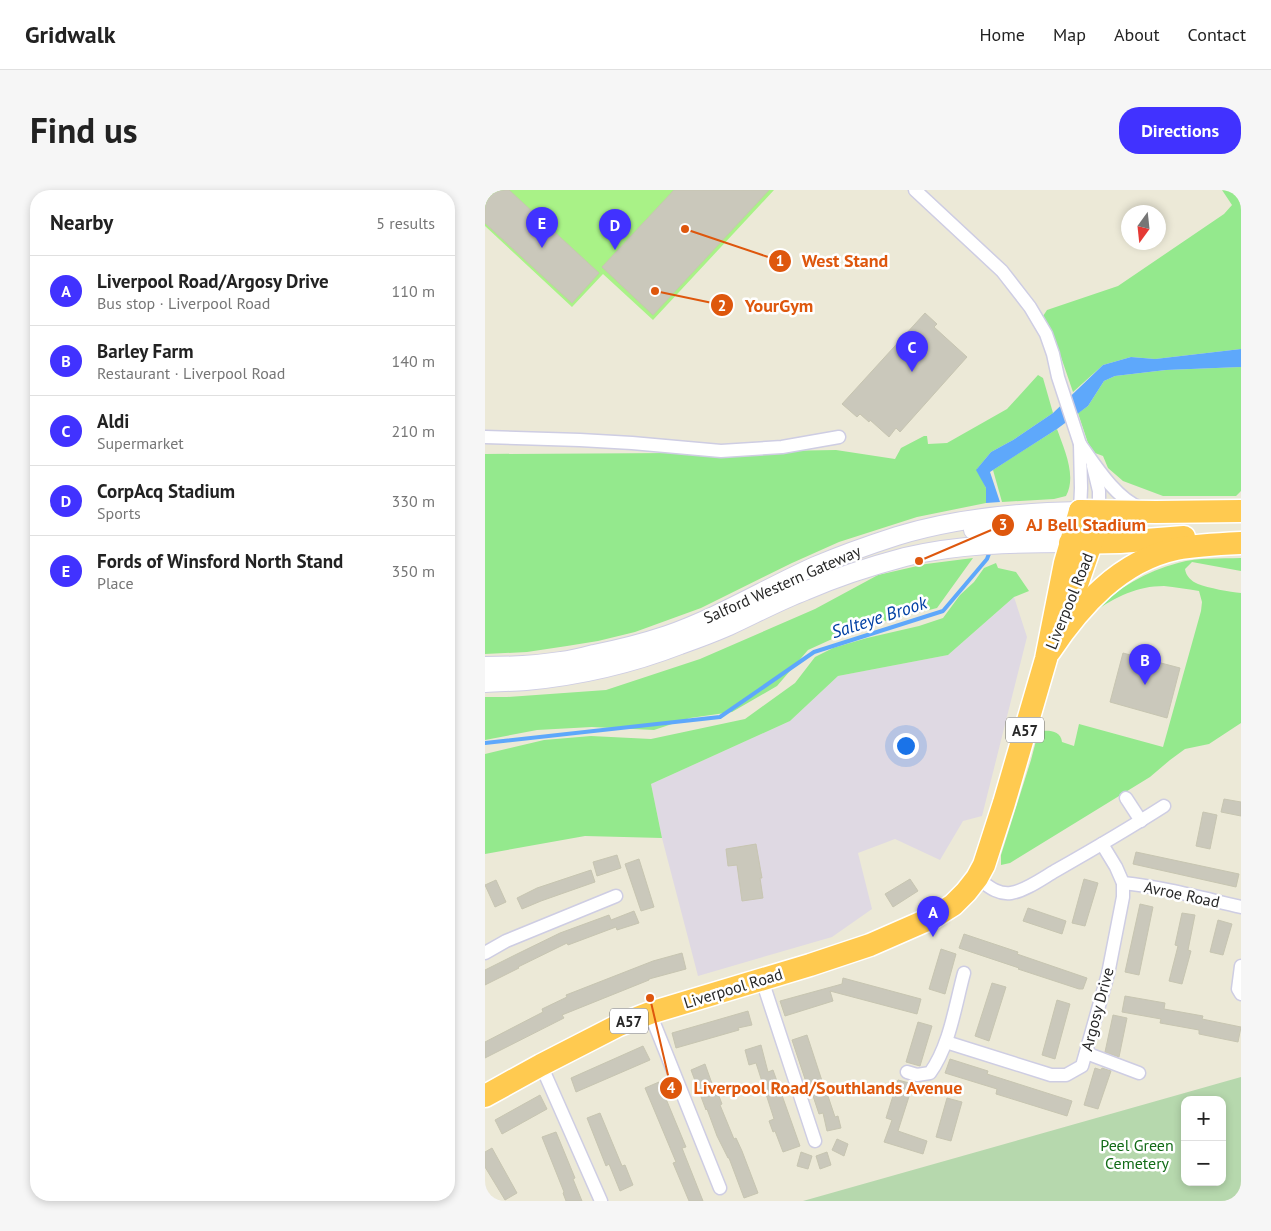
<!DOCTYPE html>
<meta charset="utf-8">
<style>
body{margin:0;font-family:"PT Sans",sans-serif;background:#f6f6f6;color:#222}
.controls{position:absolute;right:15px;bottom:15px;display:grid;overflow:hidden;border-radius:10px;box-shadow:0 2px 8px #0003}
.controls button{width:45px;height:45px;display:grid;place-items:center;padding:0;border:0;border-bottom:1px solid #e0e0e0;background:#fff;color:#222;font:25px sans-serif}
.compass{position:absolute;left:636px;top:15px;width:45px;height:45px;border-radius:50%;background:#fff;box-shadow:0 2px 8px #0003;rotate:195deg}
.you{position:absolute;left:420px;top:555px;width:18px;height:18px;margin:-12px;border:4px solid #fff;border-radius:50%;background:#1a73e8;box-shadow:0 0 0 8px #1a73e833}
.badge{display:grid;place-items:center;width:32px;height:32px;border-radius:50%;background:#4132ff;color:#fff;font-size:16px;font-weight:700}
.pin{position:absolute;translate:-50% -41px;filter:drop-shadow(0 1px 2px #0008)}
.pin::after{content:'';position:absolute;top:26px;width:18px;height:15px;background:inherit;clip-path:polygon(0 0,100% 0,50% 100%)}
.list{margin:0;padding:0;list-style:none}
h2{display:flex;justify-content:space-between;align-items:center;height:65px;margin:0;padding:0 20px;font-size:21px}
h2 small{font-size:16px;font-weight:400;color:#767676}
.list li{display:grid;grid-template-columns:32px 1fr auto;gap:15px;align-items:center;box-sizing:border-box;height:70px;padding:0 20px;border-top:1px solid #e0e0e0}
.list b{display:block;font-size:19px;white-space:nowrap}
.list p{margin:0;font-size:16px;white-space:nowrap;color:#767676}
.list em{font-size:16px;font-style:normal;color:#767676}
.map{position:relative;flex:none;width:756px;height:1011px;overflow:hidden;border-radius:20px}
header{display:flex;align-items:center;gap:30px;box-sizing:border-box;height:70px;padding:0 25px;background:#fff;border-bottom:1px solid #e0e0e0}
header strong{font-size:24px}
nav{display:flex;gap:28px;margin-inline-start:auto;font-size:18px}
.intro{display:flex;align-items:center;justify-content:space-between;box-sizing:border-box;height:120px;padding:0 30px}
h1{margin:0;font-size:35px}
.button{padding:12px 22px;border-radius:20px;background:#4132ff;color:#fff;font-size:18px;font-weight:700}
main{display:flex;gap:30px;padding:0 30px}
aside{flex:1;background:#fff;border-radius:20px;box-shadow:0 2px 8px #0003}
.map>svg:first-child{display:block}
.industrial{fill:#dfd9e3}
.green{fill:#94e98d}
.cemetery{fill:#b6d8ad;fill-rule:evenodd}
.pitch{fill:#a9f287}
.water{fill:#5ea8fb}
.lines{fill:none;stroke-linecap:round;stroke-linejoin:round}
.stream{stroke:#5ea8fb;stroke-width:4}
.building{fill:#cac8bb;stroke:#c7c5b1}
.street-casing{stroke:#cecde3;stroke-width:15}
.secondary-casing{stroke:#cecde3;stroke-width:20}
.highway-casing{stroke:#fff;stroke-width:25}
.street{stroke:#fff;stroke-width:12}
.secondary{stroke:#fff;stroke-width:18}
.highway{stroke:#ffca50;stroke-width:22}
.labels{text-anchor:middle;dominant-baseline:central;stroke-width:5;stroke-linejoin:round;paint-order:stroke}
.shield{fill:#fff;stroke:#686868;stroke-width:1}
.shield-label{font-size:15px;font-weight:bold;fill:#282828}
.street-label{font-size:16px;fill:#282828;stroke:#fff}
.park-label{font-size:16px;fill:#126b17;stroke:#fff}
.water-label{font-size:18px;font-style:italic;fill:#0040a4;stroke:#fff}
.leader{fill:none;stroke:#de570d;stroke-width:2}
.callout-dot{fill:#de570d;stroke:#fff;stroke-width:2}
.mark-label{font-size:15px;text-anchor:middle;font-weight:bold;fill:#fff}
.callout-label{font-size:18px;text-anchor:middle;font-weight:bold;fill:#de570d;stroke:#fff;stroke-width:5;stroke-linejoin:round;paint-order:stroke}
</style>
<header>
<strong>Gridwalk</strong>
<nav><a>Home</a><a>Map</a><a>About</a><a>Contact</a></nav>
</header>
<div class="intro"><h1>Find us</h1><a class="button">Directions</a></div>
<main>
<aside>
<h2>Nearby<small>5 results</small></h2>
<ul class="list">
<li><span class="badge">A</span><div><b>Liverpool Road/Argosy Drive</b><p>Bus stop · Liverpool Road</p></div><em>110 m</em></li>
<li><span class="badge">B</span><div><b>Barley Farm</b><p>Restaurant · Liverpool Road</p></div><em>140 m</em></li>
<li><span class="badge">C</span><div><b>Aldi</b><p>Supermarket</p></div><em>210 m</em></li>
<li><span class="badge">D</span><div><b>CorpAcq Stadium</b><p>Sports</p></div><em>330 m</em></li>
<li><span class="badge">E</span><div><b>Fords of Winsford North Stand</b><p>Place</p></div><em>350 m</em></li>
</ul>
</aside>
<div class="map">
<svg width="756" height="1011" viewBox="0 0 756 1011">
<rect width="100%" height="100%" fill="#ece9d7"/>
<polygon class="industrial" points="529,407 542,447 497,626 478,631 455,670 410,649 373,663 387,719 347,747 213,786 177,648 166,594 305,531 353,486 463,465"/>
<g class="green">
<polygon points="737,0 756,0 756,159 670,169 646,167 618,175 588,202 576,167 558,126 562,120 633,96 739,24 747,15"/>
<polygon points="756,177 756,301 751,306 678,306 638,291 623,278 618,266 610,263 603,253 593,223 603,216 619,191 630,186 681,180"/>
<polygon points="553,185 558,188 568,223 528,250 506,262 492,279 501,298 501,313 432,327 354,352 307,373 216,418 150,442 113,451 82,456 42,462 0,464 0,264 189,263 351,260 410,269 416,258 439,246 442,246 443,254 462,253 522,219"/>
<path d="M 572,239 C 579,259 592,286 581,306 L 569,309 L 517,312 L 508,280 L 531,265 Z"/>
<polygon points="488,368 452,418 369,439 323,460 292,496 247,522 205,528 169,540 107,537 52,540 0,550 0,507 22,507 121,500 215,469 330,419 393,385 441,374"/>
<path d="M 756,368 L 756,381 L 707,372 L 700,379 C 701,386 706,391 713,394 C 723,398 745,402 756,403 L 756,533 L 724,554 L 700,559 L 685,570 L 665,587 L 525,673 L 516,675 L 516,665 L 546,570 L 552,547 L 556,541 C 565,540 576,541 577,552 L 589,556 L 594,534 L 678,557 L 716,421 L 717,412 L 714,401 C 702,399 690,397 679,396 C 652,396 631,407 610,421 C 633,398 661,381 693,373 C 714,367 735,369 756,368 Z"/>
<polygon points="511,373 513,378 531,382 544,401 529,407 463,465 353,486 305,531 166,594 177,648 100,646 0,664 0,564 59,550 106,546 166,549 260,529 310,493 330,467 348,458 382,448 434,436 458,428 475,405 489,392 499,378"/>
</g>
<path class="cemetery" d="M 756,887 L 756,1011 L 318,1011 ZM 700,910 L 737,910 L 737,992 L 700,992 Z"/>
<polygon class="pitch" points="1,0 289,0 168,130 118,84 87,117 0,36 0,1"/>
<polygon class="water" points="756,159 756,177 681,180 630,186 619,191 603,216 572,239 505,282 515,312 501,313 501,298 491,280 506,262 528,250 568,223 618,175 646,167 670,169"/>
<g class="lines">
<polyline class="stream" points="0,553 235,527 329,462 458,421 502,369 505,361"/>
</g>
<g class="building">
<polygon points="4,0 24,0 114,83 87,113 0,33 0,4"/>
<polygon points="189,0 284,0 168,125 117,77"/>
<polygon points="440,123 452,134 449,137 482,167 415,242 411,238 404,247 385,230 384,232 375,224 372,227 357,214"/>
<polygon points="638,463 695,478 682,528 625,512"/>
<polygon points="739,609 756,612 756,626 736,622"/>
<polygon points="718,622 732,625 725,659 711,656"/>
<polygon points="271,654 277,688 275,688 278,708 257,711 252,675 243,676 241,659"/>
<polygon points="651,662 754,684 751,697 648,674"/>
<polygon points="132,665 136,678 112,686 108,672"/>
<polygon points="154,669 169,717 156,721 140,674"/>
<polygon points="106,680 110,692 56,711 37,719 32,708 52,698"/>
<polygon points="425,689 433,701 408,717 400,704"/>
<polygon points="599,689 613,693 600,736 587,733"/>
<polygon points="11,690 21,712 10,717 0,695"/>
<polygon points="655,714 668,717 654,785 640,782"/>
<polygon points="543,718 581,731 577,744 538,731"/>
<polygon points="149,721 154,733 132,740 131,737 83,755 82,753 33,777 34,778 0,795 0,780 32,764 75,743 124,725 126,730"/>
<polygon points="697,723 710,725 703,760 706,761 697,794 684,791 693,756 690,755"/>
<polygon points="733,730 747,734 738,765 725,762"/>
<polygon points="479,744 533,762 532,764 602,788 598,799 594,799 533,779 534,778 474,758"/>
<polygon points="456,759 471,764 460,804 444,799"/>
<polygon points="197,763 201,779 164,789 164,790 77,825 79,828 0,868 0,852 58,822 57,819 82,807 81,805 168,771"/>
<polygon points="358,788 436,809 432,824 345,801 348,811 300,826 295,811 357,794"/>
<polygon points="507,793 521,797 504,851 490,846"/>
<polygon points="640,806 680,813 679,819 718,826 717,829 756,837 753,852 714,844 714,840 675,833 676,829 637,822"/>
<polygon points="572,810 585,814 570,869 557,865"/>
<polygon points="263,821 267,835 253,838 254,840 191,858 187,843"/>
<polygon points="628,825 642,828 634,867 620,862"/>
<polygon points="433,832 447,836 435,876 421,872"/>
<polygon points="322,845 340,900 341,900 350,927 353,926 356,938 342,941 338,923 334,924 325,897 323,898 307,850"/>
<polygon points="276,855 283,882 288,880 315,956 298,962 290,941 288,942 284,931 289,929 271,873 264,875 260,860"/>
<polygon points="158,856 165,870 91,902 86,888"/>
<polygon points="465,869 503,881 502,884 587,911 582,926 511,904 512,899 460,883"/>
<polygon points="220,874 230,902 232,901 237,914 235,915 249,949 251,948 257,961 273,1003 259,1008 244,968 243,968 232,946 222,919 221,920 206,880"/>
<polygon points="610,878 616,880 617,878 626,881 613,919 599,915"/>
<polygon points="413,890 428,894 413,941 442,951 438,964 399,952 407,930 401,928"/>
<polygon points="174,892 201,957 197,958 218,1011 204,1011 188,973 191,972 160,898"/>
<polygon points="55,905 62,919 17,944 10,930"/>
<polygon points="462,908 477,912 466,951 451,947"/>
<polygon points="115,923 137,976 140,975 148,995 135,1001 124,974 121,976 102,928"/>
<polygon points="71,942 90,988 88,989 97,1011 81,1011 78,1003 79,1002 57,947"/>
<polygon points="352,949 363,954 359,966 347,960"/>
<polygon points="7,958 32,1003 20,1010 0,977 0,962"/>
<polygon points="316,962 327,966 323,979 312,976"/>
<polygon points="342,962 346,975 335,979 331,966"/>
</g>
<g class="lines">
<defs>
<g id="street">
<polyline points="430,0 517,81 545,117 561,144 568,164 573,187 595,254 596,298 595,321"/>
<polyline points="0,247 95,250 147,253 236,261 297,257 354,247"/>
<path d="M 595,254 C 610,275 631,309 656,318"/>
<polyline points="608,276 614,301 614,321"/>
<polyline points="641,608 656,631"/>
<path d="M 492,688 C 502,695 512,705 526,703 C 540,701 558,688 570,681 C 607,660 643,639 679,616"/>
<path d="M 638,693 C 678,697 717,708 756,717"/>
<polyline points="0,763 21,751 131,706"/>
<polyline points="756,776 753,799 756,804"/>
<polyline points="277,790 330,951"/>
<polyline points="165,823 235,998"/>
<polyline points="461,852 566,885 581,885 597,876 623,784 638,707 638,693 631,677 617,654"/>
<polyline points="601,863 654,883"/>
<polyline points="56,875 116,1011"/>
<path d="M 422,882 L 432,885 L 445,883 C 465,855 470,816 479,783"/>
</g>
<g id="secondary">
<polyline points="488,340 570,336 591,337 601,341"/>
<path d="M 0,476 C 25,476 51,475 76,471 C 87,470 98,467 109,464 C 134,459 158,453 182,445 C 234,427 281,398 330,376 C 356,365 384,355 412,346 C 471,328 534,322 595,321"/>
<path d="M 0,493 C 14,492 28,492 41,491 C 94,486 146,474 195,455 C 212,449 228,443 244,436 C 270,424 294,411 320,401 C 352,387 386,376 420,367 C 472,354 531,353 585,353"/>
</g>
<g id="highway">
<polyline points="595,321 671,322 756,321"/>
<polyline points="585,353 635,352 699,347"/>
<polyline points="579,429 583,421 610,342"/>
<path d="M 565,461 C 595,416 635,371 691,359 C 712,355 734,354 756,353"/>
<polyline points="0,906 56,875 134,835 165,823 325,775 385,755 449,727 468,715 481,702 492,688 499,675 519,613 561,469 580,373 595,321"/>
</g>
</defs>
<use href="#street" class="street-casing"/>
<use href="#secondary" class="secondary-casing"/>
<use href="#highway" class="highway-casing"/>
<use href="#street" class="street"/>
<use href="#secondary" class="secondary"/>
<use href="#highway" class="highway"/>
</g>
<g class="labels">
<g class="shield">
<rect x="521" y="527.5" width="38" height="25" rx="4"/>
<rect x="125" y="818.5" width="38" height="25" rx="4"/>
</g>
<g class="shield-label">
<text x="540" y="540">A57</text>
<text x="144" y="831">A57</text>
</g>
<g class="street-label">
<text transform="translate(297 394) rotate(-24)">Salford Western Gateway</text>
<text transform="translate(584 411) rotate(-68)">Liverpool Road</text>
<text transform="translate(697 704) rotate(12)">Avroe Road</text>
<text transform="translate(248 798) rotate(-17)">Liverpool Road</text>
<text transform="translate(612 819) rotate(-75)">Argosy Drive</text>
</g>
<g class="park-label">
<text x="652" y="955">Peel Green<tspan x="652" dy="18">Cemetery</tspan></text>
</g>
<g class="water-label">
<text transform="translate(394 427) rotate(-18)">Salteye Brook</text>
</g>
</g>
<path class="leader" d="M200 39L295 71M170 101L237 115M434 371L518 335M165 808L186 898"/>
<g class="callout-dot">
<circle cx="200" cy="39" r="5"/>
<circle cx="170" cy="101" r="5"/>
<circle cx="434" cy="371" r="5"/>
<circle cx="165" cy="808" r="5"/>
<circle cx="295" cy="71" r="12"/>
<circle cx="237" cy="115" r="12"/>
<circle cx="518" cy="335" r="12"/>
<circle cx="186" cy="898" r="12"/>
</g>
<g class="mark-label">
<text x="295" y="76">1</text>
<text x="237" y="121">2</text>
<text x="518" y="340">3</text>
<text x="186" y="903">4</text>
</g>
<g class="callout-label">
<text x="360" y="77">West Stand</text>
<text x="294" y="122">YourGym</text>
<text x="601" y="341">AJ Bell Stadium</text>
<text x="343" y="904">Liverpool Road/Southlands Avenue</text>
</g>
</svg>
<div class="controls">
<button>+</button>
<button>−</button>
</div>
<svg class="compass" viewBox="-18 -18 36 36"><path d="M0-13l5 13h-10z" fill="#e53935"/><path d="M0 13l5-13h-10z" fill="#767676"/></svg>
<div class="you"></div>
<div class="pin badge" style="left:448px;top:747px">A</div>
<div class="pin badge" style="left:660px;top:495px">B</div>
<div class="pin badge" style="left:427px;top:182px">C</div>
<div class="pin badge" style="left:130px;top:60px">D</div>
<div class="pin badge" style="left:57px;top:58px">E</div>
</div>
</main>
